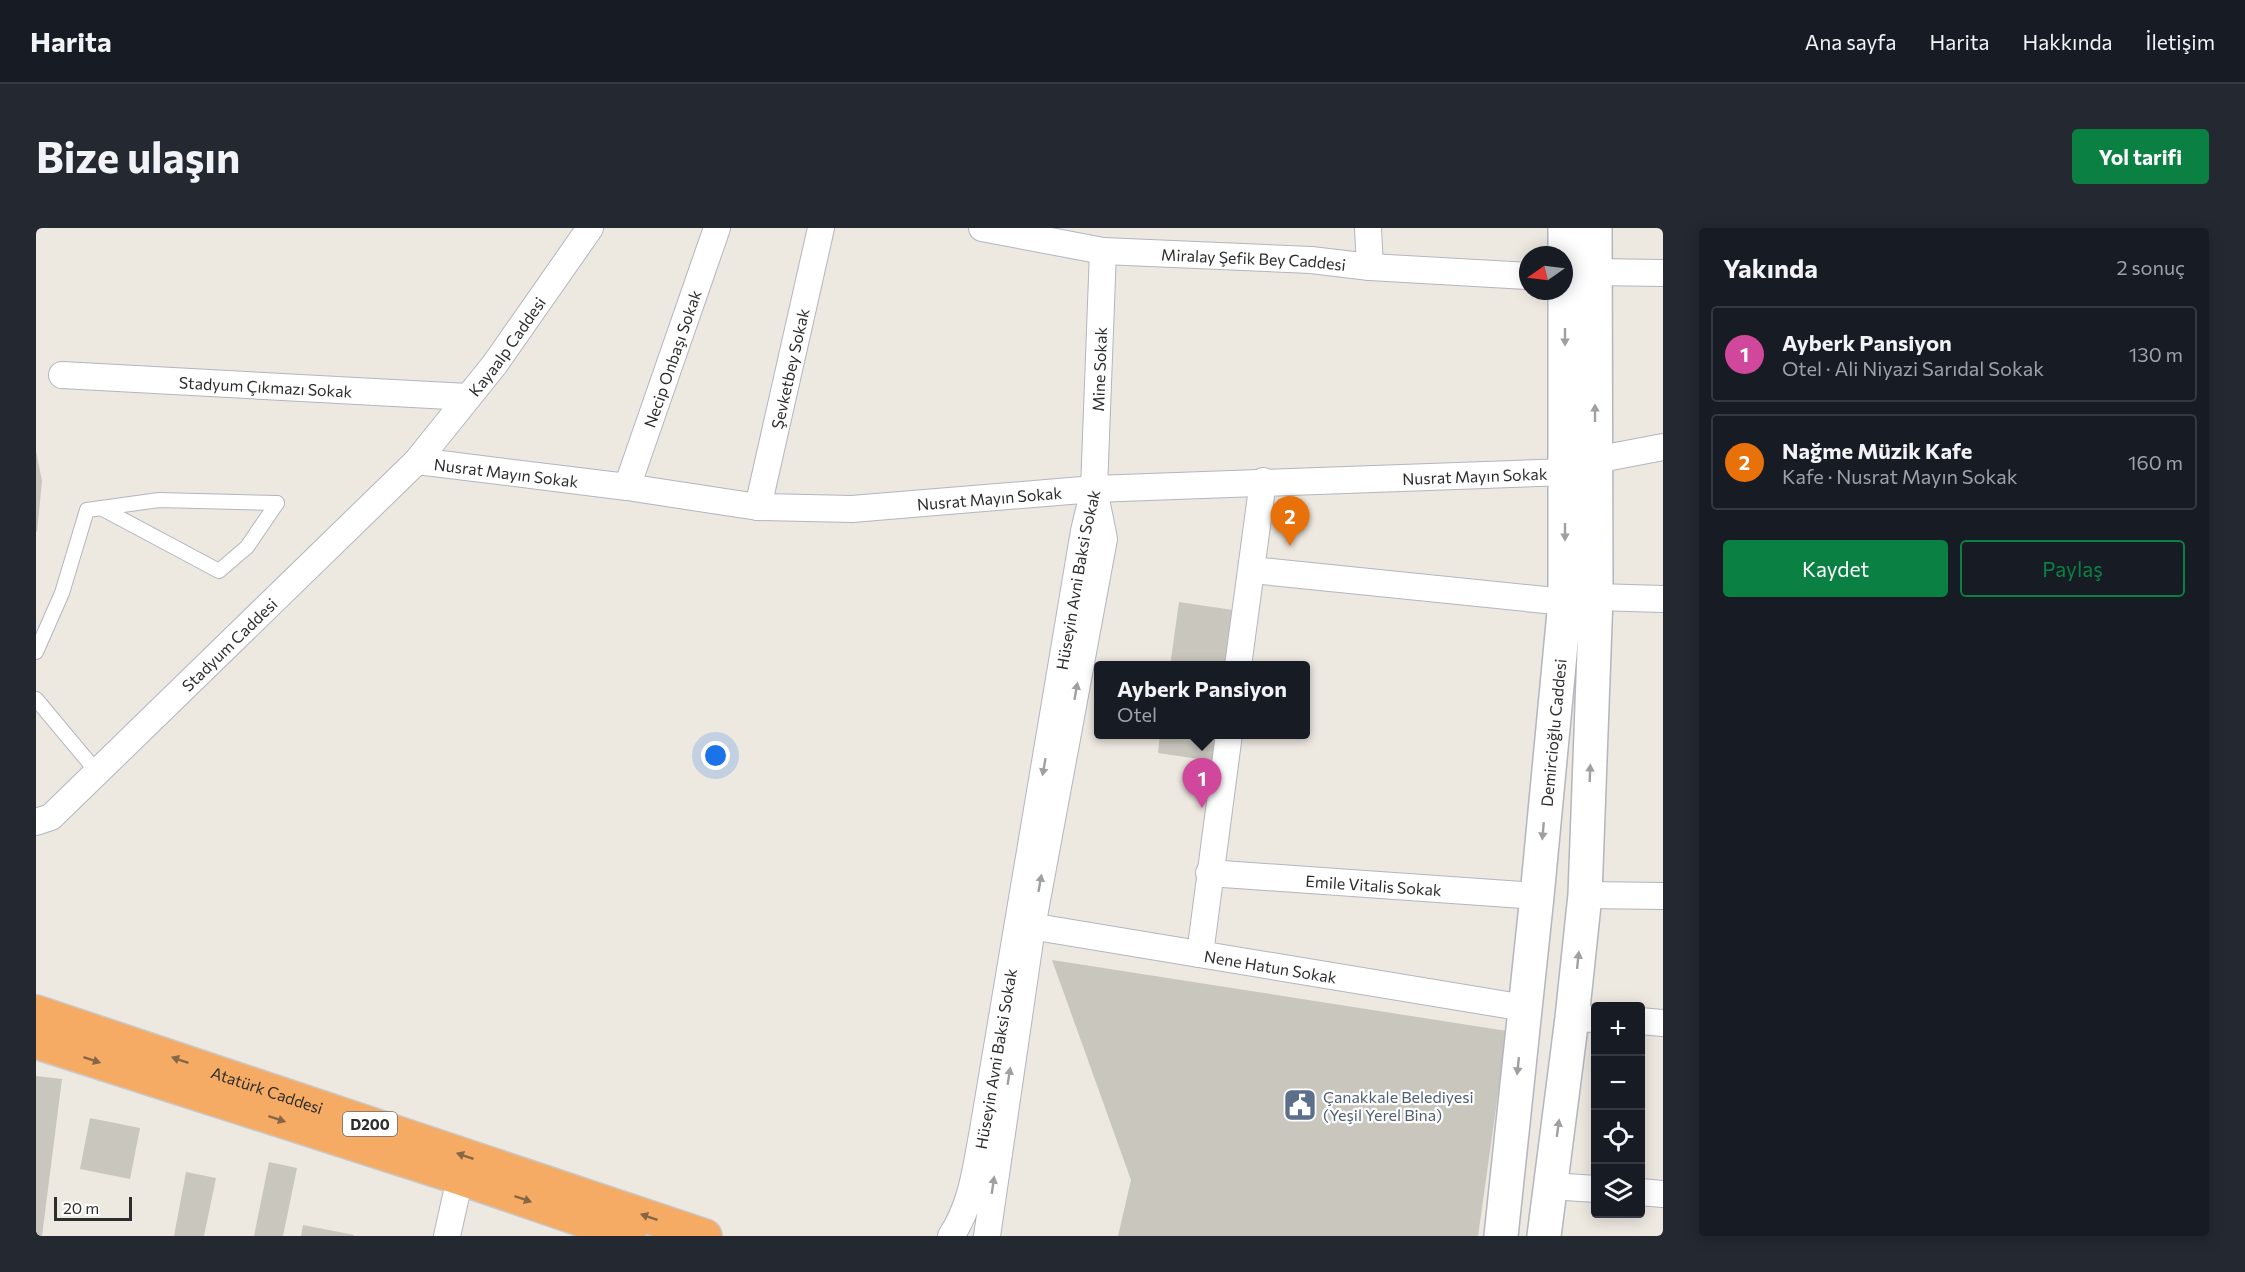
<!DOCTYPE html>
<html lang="tr">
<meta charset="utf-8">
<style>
body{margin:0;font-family:Commissioner,sans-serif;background:#242831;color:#f1f3f6}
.controls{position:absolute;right:18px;bottom:18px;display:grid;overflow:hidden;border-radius:6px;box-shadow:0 3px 15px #0003}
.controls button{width:54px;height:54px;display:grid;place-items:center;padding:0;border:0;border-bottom:2px solid #363941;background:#171b24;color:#f1f3f6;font:30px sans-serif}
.compass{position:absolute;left:1483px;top:18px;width:54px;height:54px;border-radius:50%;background:#171b24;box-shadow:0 3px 15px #0003;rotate:256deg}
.scale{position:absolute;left:18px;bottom:15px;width:78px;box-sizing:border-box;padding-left:6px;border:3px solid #2d2d2d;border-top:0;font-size:16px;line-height:21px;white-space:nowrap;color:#2d2d2d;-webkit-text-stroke:4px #fff;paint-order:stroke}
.you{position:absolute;left:680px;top:528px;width:21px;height:21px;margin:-15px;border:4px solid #fff;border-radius:50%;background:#1a73e8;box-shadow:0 0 0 9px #1a73e833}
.badge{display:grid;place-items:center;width:39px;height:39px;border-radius:50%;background:#0b8043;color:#fff;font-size:20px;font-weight:700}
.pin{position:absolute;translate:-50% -50px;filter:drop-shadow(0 2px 3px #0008)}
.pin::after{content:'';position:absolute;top:32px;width:21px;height:18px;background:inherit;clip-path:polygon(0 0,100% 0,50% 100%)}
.popup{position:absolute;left:1058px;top:433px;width:216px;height:78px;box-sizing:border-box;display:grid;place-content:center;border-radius:6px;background:#171b24;filter:drop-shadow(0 2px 4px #0005);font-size:20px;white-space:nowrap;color:#9ea1a6}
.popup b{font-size:22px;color:#f1f3f6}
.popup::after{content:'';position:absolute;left:50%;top:100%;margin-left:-12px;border:12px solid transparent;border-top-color:#171b24}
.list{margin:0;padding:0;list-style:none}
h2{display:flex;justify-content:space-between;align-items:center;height:78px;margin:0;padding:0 24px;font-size:26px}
h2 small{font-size:20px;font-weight:400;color:#9ea1a6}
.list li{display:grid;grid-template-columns:39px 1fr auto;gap:18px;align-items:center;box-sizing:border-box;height:96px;margin:0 12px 12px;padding:0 12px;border:2px solid #363941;border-radius:6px}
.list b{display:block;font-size:22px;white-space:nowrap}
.list p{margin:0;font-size:20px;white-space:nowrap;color:#9ea1a6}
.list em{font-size:20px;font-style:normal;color:#9ea1a6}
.actions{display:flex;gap:12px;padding:18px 24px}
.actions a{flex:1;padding:14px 0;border:2px solid #0b8043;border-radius:6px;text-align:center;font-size:21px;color:#0b8043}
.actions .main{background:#0b8043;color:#fff}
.icon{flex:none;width:33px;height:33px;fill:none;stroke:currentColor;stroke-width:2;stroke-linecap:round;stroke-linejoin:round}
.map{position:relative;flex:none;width:1627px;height:1008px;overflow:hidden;border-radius:6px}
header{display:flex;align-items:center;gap:36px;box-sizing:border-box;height:84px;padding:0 30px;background:#171b24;border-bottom:2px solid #363941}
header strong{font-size:28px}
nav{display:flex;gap:33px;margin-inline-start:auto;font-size:21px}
.intro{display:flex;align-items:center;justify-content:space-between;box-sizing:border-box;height:144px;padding:0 36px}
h1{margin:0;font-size:42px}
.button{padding:15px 27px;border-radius:6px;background:#0b8043;color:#fff;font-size:21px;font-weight:700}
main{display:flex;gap:36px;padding:0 36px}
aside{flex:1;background:#171b24;border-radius:6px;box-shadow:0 3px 15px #0003}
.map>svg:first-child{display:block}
.building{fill:#c9c6be}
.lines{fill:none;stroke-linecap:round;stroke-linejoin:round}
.lane-casing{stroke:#b3b5bf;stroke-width:16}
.street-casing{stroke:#b3b5bf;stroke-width:28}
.secondary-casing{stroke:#b3b5bf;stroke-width:36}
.highway-casing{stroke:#c8c8c8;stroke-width:36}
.lane{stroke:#fff;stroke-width:14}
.street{stroke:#fff;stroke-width:26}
.secondary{stroke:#fff;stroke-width:33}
.highway{stroke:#f5ab64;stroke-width:33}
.oneway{fill:#a0a0a0}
.oneway2{fill:#876646}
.labels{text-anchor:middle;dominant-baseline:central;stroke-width:4.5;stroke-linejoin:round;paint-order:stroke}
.shield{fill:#fff;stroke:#6c6c6c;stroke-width:1.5}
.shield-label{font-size:15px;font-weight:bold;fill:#2d2d2d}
.street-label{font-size:16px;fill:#2d2d2d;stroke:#fff}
.service-label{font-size:16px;fill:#4e5e75;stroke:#fff;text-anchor:start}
</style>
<header>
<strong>Harita</strong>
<nav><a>Ana sayfa</a><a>Harita</a><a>Hakkında</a><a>İletişim</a></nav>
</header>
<div class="intro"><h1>Bize ulaşın</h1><a class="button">Yol tarifi</a></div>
<main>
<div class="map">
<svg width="1627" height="1008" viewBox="0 0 1627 1008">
<rect width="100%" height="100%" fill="#ede8e0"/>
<g class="building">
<polygon points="0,223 6,253 1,304 0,303"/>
<polygon points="1143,374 1197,382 1189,438 1134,438"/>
<polygon points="1124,506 1179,506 1176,533 1122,525"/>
<polygon points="1016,732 1471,803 1442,1008 1082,1008 1095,952"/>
<polygon points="0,848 26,851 6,1008 0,1008"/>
<polygon points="54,890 104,900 94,951 44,941"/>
<polygon points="233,934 261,940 247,1008 218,1008"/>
<polygon points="150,944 180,950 168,1008 138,1008"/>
<polygon points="267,997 318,1007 318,1008 265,1008"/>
</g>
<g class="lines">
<defs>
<g id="lane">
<polyline points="65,280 183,343 211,319 241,275"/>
<polyline points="0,424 26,365 51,282 123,272 241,275"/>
<polyline points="0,471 61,544"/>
</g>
<g id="street">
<path id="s1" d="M 946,0 L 1067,23 L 1275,32 L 1334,39 L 1492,48"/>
<polyline points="1332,0 1334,39"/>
<polyline points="1558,44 1627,45"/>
<path id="s2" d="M 26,147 L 432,169"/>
<polyline points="1559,232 1627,219"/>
<path id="s3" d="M 381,233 L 591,259 L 722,279 L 816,281 L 1058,261 L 1530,244"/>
<path id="s4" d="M 591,259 L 681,0"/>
<path id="s5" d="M 1058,261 L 1067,23"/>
<path id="s6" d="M 722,279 L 785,0"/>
<polyline points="1216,342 1529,374"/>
<polyline points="1560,369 1627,371"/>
<polyline points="1202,438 1227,253"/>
<path id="s7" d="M 0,594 L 15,589 L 381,233 L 459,136 L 554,0"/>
<path id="s8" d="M 1173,645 L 1501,668"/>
<polyline points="1549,667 1627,668"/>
<path id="s9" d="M 982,696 L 1489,780"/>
<polyline points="1164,726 1193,506"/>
<polyline points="1536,790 1560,791"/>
<polyline points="1604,793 1627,795"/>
<polyline points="1514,958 1560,961"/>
<polyline points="1604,964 1627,966"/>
<polyline points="411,1008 424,950"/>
<path id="s10" d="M 915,1008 C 936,977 940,939 947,902 L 1048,303 L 1058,261 L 1068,311 L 996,699 L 951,1008"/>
</g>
<g id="secondary">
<path id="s11" d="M 1465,1008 L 1501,668 L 1529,374 L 1529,0"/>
<polyline points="1508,1008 1536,790 1549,667 1560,369 1559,0"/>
</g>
<g id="highway">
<path id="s12" d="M 0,784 L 669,1008"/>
<polyline points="0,814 424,950 593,1008"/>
</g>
</defs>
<use href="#lane" class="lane-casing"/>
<use href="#street" class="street-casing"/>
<use href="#secondary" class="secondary-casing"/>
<use href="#highway" class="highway-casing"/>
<use href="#lane" class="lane"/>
<use href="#street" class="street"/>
<use href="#secondary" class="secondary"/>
<use href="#highway" class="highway"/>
</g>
<defs><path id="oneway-solid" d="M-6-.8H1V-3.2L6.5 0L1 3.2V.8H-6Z" transform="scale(1.5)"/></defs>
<g class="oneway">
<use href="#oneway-solid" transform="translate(1529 109) rotate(90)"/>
<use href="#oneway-solid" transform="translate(1559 185) rotate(-90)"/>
<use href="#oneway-solid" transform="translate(1529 304) rotate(90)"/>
<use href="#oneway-solid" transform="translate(1040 463) rotate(-80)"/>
<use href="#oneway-solid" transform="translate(1008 539) rotate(100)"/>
<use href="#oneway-solid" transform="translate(1554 545) rotate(-88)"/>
<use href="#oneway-solid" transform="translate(1507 603) rotate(95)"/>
<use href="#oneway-solid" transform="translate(1004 655) rotate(-80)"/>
<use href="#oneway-solid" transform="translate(1542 732) rotate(-84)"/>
<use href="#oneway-solid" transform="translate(1482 838) rotate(96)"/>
<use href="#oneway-solid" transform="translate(973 848) rotate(-81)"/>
<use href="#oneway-solid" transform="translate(1522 900) rotate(-82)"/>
<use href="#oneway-solid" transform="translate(957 957) rotate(-82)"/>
</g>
<g class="oneway2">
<use href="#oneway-solid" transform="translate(56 832) rotate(18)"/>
<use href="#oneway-solid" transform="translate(144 832) rotate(-161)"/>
<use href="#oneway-solid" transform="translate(241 891) rotate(18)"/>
<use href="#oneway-solid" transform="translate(429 928) rotate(-161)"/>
<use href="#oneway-solid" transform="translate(487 971) rotate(19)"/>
<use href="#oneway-solid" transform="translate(613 989) rotate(-161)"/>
</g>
<defs>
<symbol id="civic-square" viewBox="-11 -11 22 22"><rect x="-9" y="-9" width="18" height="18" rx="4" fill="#5c6f8a" stroke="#fff"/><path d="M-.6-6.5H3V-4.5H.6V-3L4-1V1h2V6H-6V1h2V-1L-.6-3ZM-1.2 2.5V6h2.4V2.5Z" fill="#fff"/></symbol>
</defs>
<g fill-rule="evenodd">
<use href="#civic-square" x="1245" y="858" width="38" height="38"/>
</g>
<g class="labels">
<rect class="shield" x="307" y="884" width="54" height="24" rx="4.5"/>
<g class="shield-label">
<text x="334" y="896">D200</text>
</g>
<g class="street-label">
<text stroke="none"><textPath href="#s1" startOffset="274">Miralay Şefik Bey Caddesi</textPath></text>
<text stroke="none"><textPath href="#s7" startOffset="672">Kayaalp Caddesi</textPath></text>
<text stroke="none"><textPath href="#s4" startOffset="136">Necip Onbaşı Sokak</textPath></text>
<text stroke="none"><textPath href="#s6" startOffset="142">Şevketbey Sokak</textPath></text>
<text stroke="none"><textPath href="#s5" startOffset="120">Mine Sokak</textPath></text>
<text stroke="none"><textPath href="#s2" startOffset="204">Stadyum Çıkmazı Sokak</textPath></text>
<text stroke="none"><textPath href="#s3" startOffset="90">Nusrat Mayın Sokak</textPath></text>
<text stroke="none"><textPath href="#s3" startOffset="1062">Nusrat Mayın Sokak</textPath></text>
<text stroke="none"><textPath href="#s3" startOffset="576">Nusrat Mayın Sokak</textPath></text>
<text stroke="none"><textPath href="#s10" startOffset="670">Hüseyin Avni Baksi Sokak</textPath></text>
<text stroke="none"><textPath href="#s7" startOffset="264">Stadyum Caddesi</textPath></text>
<text stroke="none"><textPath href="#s11" startOffset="506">Demircioğlu Caddesi</textPath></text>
<text stroke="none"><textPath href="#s8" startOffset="165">Emile Vitalis Sokak</textPath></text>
<text stroke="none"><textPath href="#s9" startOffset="256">Nene Hatun Sokak</textPath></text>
<text stroke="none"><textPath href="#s10" startOffset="184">Hüseyin Avni Baksi Sokak</textPath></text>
<text stroke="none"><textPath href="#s12" startOffset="244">Atatürk Caddesi</textPath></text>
</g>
<g class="service-label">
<text x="1287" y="868">Çanakkale Belediyesi<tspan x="1287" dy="18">(Yeşil Yerel Bina)</tspan></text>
</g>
</g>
</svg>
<div class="controls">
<button>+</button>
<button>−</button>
<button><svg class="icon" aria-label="locate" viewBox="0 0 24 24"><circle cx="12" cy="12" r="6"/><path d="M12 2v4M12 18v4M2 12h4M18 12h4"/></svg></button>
<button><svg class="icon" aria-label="layers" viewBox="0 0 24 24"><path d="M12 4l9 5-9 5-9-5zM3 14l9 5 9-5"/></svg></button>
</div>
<svg class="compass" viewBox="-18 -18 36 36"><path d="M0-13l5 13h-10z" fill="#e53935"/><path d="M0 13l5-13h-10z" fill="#9ea1a6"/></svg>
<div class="scale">20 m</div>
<div class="you"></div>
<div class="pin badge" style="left:1166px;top:580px;background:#d1479c">1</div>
<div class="popup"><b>Ayberk Pansiyon</b>Otel</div>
<div class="pin badge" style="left:1254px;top:318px;background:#e8710a">2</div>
</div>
<aside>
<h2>Yakında<small>2 sonuç</small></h2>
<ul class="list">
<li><span class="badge" style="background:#d1479c">1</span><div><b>Ayberk Pansiyon</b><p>Otel · Ali Niyazi Sarıdal Sokak</p></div><em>130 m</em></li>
<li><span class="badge" style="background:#e8710a">2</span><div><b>Nağme Müzik Kafe</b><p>Kafe · Nusrat Mayın Sokak</p></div><em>160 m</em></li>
</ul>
<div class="actions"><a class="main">Kaydet</a><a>Paylaş</a></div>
</aside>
</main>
